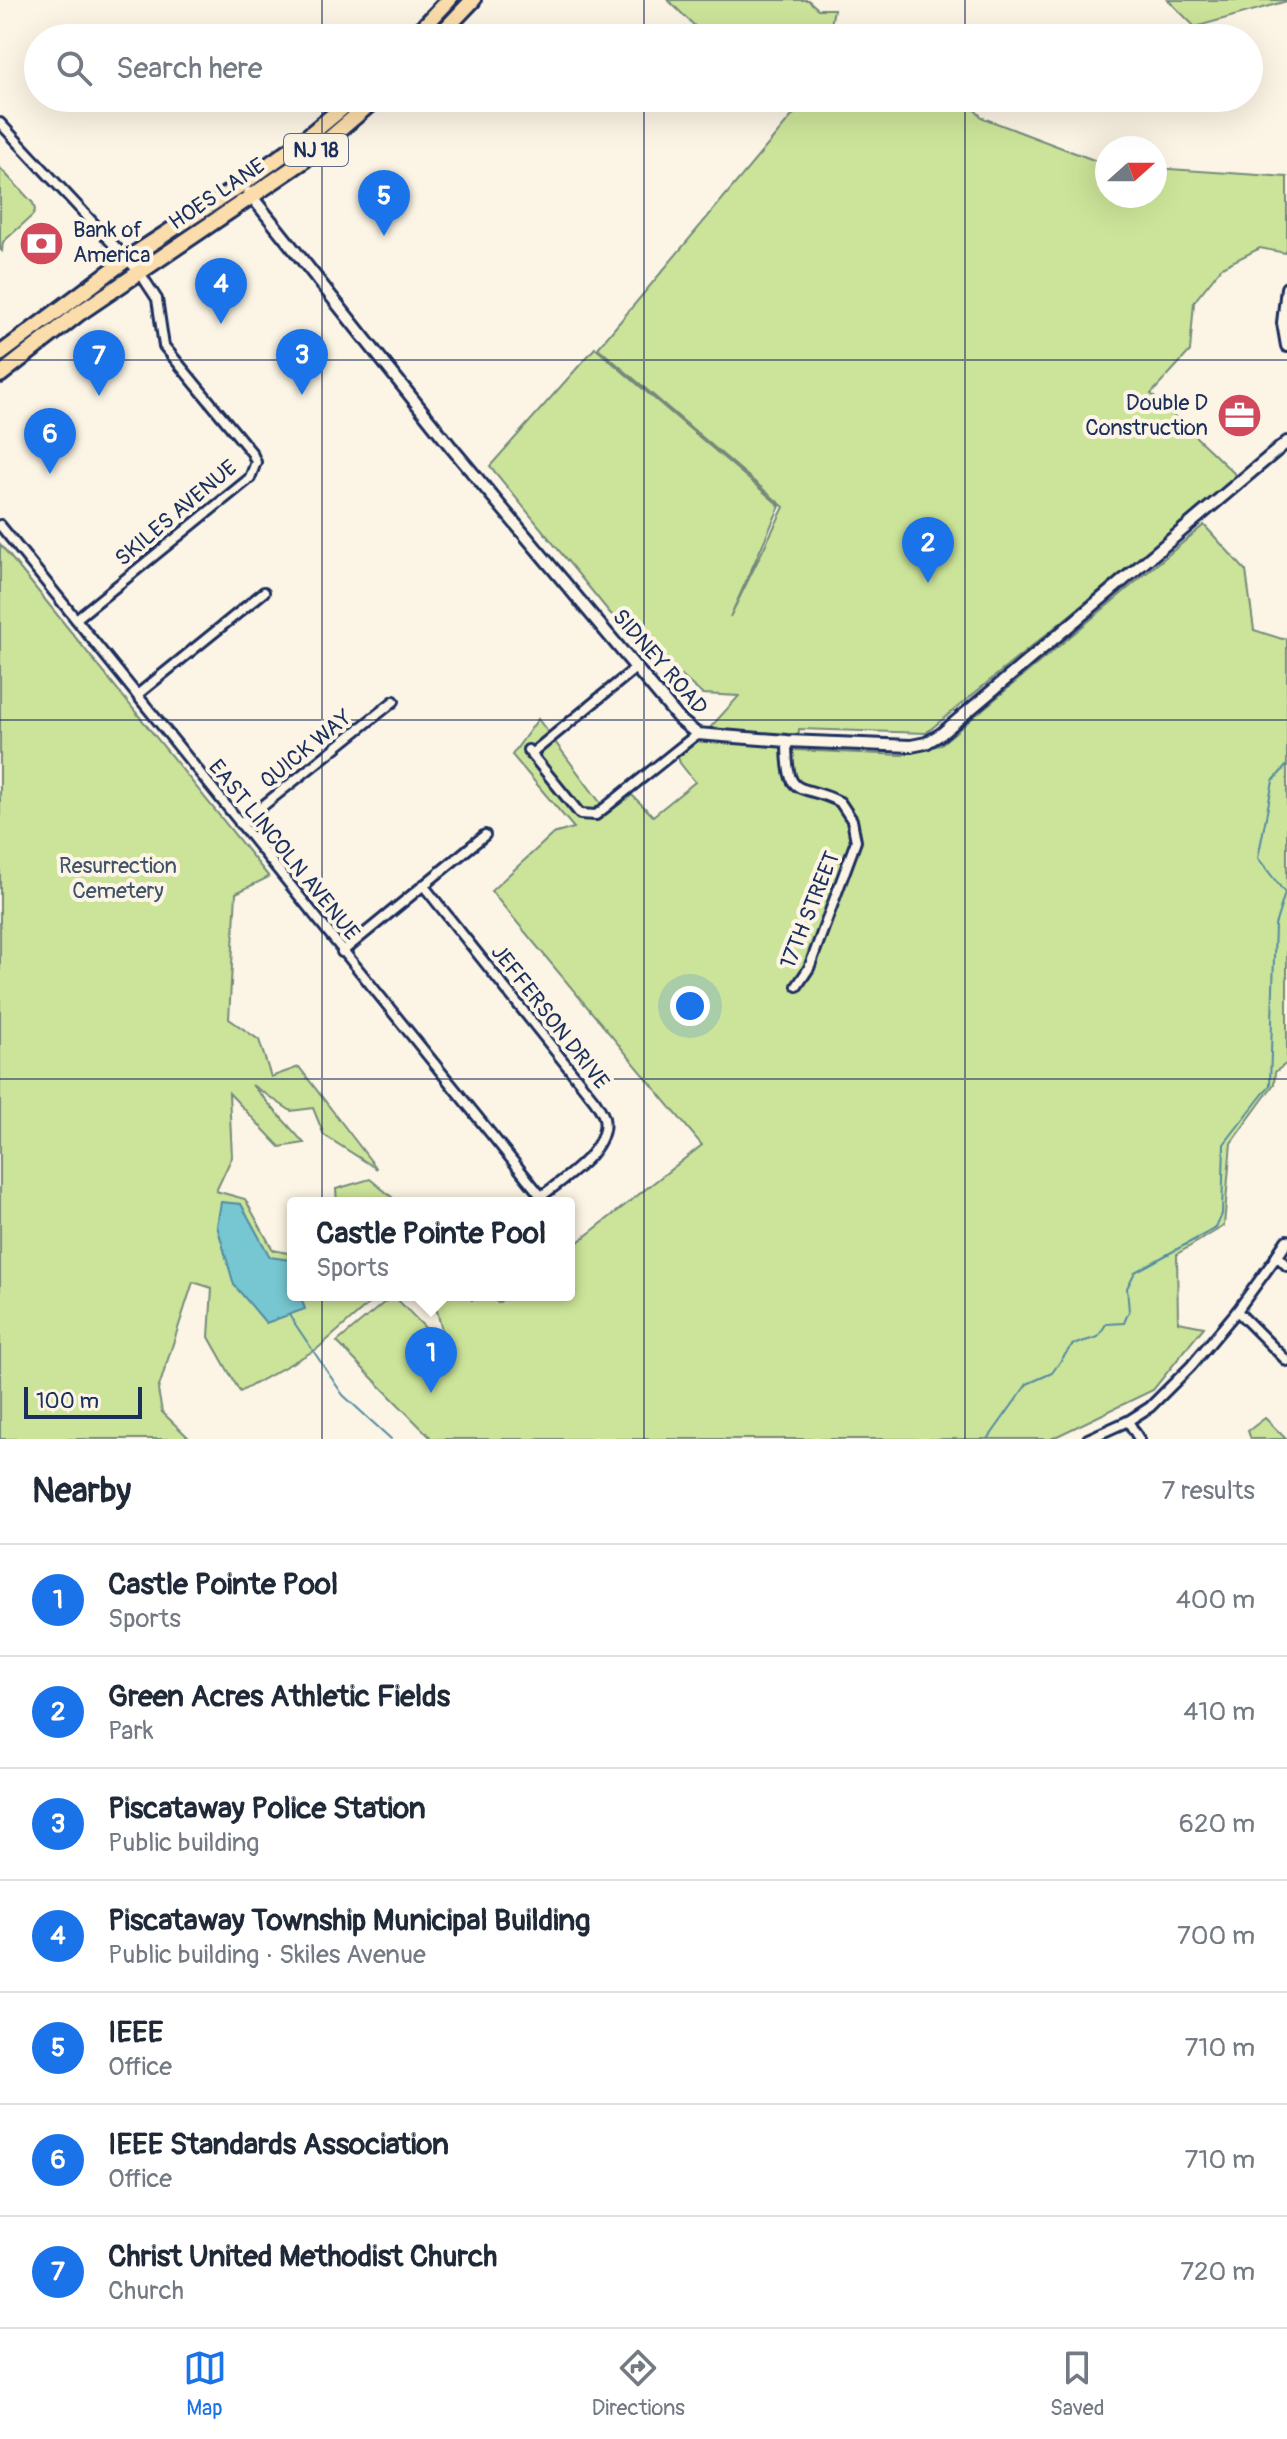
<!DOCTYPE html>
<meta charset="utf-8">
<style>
body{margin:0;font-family:Pangolin,sans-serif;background:#f6f6f7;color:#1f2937}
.compass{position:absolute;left:1095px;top:136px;width:72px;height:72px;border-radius:50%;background:#fff;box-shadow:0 8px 32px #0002;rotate:69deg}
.scale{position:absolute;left:24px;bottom:20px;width:118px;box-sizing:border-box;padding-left:8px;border:4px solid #1b2f5e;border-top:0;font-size:22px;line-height:28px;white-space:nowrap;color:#1b2f5e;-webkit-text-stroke:6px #fcf5e5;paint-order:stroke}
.you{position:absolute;left:690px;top:1006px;width:28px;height:28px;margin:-20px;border:6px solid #fff;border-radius:50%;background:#1a73e8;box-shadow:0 0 0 12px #1a73e833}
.badge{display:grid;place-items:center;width:52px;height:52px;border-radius:50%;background:#1a73e8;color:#fff;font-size:26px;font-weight:700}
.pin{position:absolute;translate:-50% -66px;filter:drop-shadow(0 2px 4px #0008)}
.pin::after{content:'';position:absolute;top:42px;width:28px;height:24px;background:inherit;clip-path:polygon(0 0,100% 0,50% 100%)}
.popup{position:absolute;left:287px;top:1197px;width:288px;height:104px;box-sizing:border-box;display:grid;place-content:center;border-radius:8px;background:#fff;filter:drop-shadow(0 2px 6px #0005);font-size:26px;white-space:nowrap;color:#747a83}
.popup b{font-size:30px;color:#1f2937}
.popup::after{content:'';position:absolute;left:50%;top:100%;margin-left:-16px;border:16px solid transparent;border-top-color:#fff}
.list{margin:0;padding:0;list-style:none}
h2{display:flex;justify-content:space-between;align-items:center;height:104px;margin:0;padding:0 32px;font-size:34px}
h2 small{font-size:26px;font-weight:400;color:#747a83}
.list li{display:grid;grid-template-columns:52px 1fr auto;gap:24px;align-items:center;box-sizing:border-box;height:112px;padding:0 32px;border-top:2px solid #e0e1e3}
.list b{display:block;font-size:30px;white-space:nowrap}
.list p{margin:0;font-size:26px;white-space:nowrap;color:#747a83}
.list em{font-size:26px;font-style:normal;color:#747a83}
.icon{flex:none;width:44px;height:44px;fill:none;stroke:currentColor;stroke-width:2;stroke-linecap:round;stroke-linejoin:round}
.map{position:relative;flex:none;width:1287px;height:1439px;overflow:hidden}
.search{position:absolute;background:#fff;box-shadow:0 8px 32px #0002;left:24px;right:24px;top:24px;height:88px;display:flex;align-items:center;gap:20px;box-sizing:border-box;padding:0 28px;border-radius:44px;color:#747a83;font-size:30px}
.sheet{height:888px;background:#fff}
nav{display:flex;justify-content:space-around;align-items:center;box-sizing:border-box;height:112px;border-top:2px solid #e0e1e3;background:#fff;font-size:22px;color:#747a83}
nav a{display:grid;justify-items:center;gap:4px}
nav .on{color:#1a73e8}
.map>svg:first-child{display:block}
.green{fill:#cce499;stroke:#748a7c;stroke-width:2}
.water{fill:#76c7d1;stroke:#528aa3;stroke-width:2}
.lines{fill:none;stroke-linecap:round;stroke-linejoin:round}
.stream{stroke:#528aa3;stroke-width:2}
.minor-casing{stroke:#1b2f5e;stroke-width:14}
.tertiary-casing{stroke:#1b2f5e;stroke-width:16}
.trunk-casing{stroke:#1b2f5e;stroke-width:20}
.minor{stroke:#fcf5e5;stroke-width:8}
.tertiary{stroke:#fcf5e5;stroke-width:10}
.trunk{stroke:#fbddab;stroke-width:14}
.grid{fill:none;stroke:#1b2f5e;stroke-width:2;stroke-opacity:0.55}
.labels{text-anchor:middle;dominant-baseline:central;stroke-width:8;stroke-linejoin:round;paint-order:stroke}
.shield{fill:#fcf5e5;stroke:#5e6a86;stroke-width:2}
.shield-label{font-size:20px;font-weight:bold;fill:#1b2f5e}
.street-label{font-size:22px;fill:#1b2f5e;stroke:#fcf5e5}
.poi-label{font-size:22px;fill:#1b2f5e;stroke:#fcf5e5;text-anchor:start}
.park-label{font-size:22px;fill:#3e536a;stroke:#fcf5e5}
</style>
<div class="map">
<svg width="1287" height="1439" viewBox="0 0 1287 1439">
<rect width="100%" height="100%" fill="#fcf5e5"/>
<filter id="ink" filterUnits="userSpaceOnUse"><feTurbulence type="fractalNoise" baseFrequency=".0125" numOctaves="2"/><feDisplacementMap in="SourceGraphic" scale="16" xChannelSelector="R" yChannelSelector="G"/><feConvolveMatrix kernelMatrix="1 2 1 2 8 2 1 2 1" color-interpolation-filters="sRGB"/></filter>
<g filter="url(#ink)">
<g class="green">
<polygon points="668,0 808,0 818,9 834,9 831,25 872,38 707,38"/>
<polygon points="1168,0 1287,0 1287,1 1195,27"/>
<polygon points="807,98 962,98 983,118 1107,165 1107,196 1155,196 1155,168 1287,177 1287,250 1285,253 1260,248 1222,267 1194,302 1190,351 1151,394 1238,477 926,733 799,729 796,750 902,755 940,745 1204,525 1246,571 1254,630 1282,639 1287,638 1287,1063 1275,1072 1274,1084 1231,1143 1224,1226 1177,1254 1178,1322 1204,1327 1153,1390 1051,1439 432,1439 337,1342 393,1295 447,1350 437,1311 416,1295 468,1295 472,1300 482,1295 491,1295 498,1303 508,1295 569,1295 569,1249 702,1145 491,891 553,834 574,828 512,755 538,719 608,813 632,795 653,816 695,782 680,763 678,757 698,741 739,696 702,694 610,613 490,466 595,348 780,506 730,617 784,507 598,348"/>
<polygon points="0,168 33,203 35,210 33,215 3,242 2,251 0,249"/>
<polygon points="0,544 269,877 236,893 229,1019 259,1040 271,1077 299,1067 377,1169 324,1135 313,1108 291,1111 252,1085 304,1143 280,1147 229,1093 232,1157 216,1191 245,1199 273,1250 293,1254 293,1295 379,1295 317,1349 240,1392 209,1337 212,1288 193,1282 158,1390 162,1412 190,1439 0,1439"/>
<polygon points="370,1179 399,1203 337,1203 336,1189"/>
<polygon points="1265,1418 1286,1439 1251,1439 1248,1431"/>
</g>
<polygon class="water" points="221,1202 241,1204 270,1257 290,1260 293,1270 293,1295 300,1295 305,1309 266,1323 234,1285 217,1226"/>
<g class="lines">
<g class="stream">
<polyline points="289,1315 343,1395 391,1439"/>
<polyline points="988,1439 1027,1384 1052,1373 1072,1345 1098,1337 1106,1324 1124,1323 1129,1311 1127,1288 1135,1272 1216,1228 1222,1214 1224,1144 1270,1085 1275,925 1285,893 1258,858 1273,781 1287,765"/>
</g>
<defs>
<g id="minor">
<polyline points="0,123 140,273 157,299 164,346 252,453 256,462 250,478 76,619"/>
<polyline points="0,525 541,1196"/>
<polyline points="137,695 264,592"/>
<path d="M 787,741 C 787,802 798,781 840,802 L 852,820 L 856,841 L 809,968 L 797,986"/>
<polyline points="528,750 580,814 596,815 697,734"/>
<polyline points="531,754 637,667"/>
<polyline points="240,824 394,701"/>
<path d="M 423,885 L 595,1101 C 598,1106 603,1113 604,1118 C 611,1152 555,1185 532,1203"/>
<polyline points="342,952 485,835"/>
<polyline points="1237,1311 1287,1361"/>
<polyline points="1128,1421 1139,1439"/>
<polyline points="1088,1439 1128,1421 1150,1407 1191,1366 1237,1311 1277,1256 1287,1266"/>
</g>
<g id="tertiary">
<polyline points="249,193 451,447 679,719 697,734 787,741 911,746 926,743 941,734 1287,442"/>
<polyline points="1287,288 1283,323 1287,346"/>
<polyline points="1277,1256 1287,1241"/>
</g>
<g id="trunk">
<polyline points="413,38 449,0"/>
<polyline points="437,38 473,0"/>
<polyline points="0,354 127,259 242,184 301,142 354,98"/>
<polyline points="0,375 78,314 302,162 377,98"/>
</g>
</defs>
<use href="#minor" class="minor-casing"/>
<use href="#tertiary" class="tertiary-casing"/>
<use href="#trunk" class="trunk-casing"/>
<use href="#minor" class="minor"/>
<use href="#tertiary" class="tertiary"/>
<use href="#trunk" class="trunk"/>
</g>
</g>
<path class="grid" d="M 322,0 L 322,38M 644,0 L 644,38M 965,0 L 965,38M 322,98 L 322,1439M 644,98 L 644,1439M 965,98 L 965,1439M 0,360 L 1287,360M 0,720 L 1287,720M 0,1079 L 1287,1079"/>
<defs>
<symbol id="bank-disc" viewBox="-11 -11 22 22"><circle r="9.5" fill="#d1495b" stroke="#fcf5e5"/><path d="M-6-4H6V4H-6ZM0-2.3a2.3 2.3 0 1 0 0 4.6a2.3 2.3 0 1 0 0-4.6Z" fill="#fff"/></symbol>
<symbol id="office-disc" viewBox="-11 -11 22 22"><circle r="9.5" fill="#d1495b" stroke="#fcf5e5"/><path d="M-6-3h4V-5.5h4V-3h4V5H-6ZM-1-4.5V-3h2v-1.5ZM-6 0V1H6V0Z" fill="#fff"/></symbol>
</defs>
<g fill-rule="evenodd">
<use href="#bank-disc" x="16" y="218" width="51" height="51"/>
<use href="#office-disc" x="1214" y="390" width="51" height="51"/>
</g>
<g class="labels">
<rect class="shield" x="284" y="134" width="64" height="32" rx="6"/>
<g class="shield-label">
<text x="316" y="150">NJ 18</text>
</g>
<g class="street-label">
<text transform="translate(217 194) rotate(-34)">HOES LANE</text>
<text transform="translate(176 513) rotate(-40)">SKILES AVENUE</text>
<text transform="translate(660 662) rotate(49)">SIDNEY ROAD</text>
<text transform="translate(306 749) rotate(-39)">QUICK WAY</text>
<text transform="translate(284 850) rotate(51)">EAST LINCOLN AVENUE</text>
<text transform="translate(810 910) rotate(-68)">17TH STREET</text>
<text transform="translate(550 1017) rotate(52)">JEFFERSON DRIVE</text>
</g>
<g class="poi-label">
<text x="73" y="230">Bank of<tspan x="73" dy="25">America</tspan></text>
<text x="1208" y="403" text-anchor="end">Double D<tspan x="1208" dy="25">Construction</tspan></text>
</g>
<g class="park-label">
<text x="118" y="866">Resurrection<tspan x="118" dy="25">Cemetery</tspan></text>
</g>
</g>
</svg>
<svg class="compass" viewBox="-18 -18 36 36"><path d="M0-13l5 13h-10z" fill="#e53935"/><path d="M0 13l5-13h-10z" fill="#747a83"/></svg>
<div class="scale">100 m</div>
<div class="you"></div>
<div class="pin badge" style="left:431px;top:1393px">1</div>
<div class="popup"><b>Castle Pointe Pool</b>Sports</div>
<div class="pin badge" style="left:928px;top:583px">2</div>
<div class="pin badge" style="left:302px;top:395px">3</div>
<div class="pin badge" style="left:221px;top:324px">4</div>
<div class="pin badge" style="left:384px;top:236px">5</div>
<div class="pin badge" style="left:50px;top:474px">6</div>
<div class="pin badge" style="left:99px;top:396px">7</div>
<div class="search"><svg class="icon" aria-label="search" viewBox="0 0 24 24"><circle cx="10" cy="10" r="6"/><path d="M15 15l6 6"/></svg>Search here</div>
</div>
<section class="sheet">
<h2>Nearby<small>7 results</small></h2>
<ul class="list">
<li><span class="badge">1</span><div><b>Castle Pointe Pool</b><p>Sports</p></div><em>400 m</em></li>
<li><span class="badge">2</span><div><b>Green Acres Athletic Fields</b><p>Park</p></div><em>410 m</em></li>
<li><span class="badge">3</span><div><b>Piscataway Police Station</b><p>Public building</p></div><em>620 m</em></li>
<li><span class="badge">4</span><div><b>Piscataway Township Municipal Building</b><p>Public building · Skiles Avenue</p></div><em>700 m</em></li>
<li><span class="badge">5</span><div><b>IEEE</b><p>Office</p></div><em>710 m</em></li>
<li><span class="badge">6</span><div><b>IEEE Standards Association</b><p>Office</p></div><em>710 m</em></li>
<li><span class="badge">7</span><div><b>Christ United Methodist Church</b><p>Church</p></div><em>720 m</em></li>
</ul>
</section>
<nav>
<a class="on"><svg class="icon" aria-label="map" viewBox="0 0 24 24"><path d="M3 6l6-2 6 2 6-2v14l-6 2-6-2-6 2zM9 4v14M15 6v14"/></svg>Map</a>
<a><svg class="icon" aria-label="directions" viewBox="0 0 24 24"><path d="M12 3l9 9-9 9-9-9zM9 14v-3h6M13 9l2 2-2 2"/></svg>Directions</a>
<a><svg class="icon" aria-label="saved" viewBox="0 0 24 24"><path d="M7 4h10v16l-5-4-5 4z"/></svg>Saved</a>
</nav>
